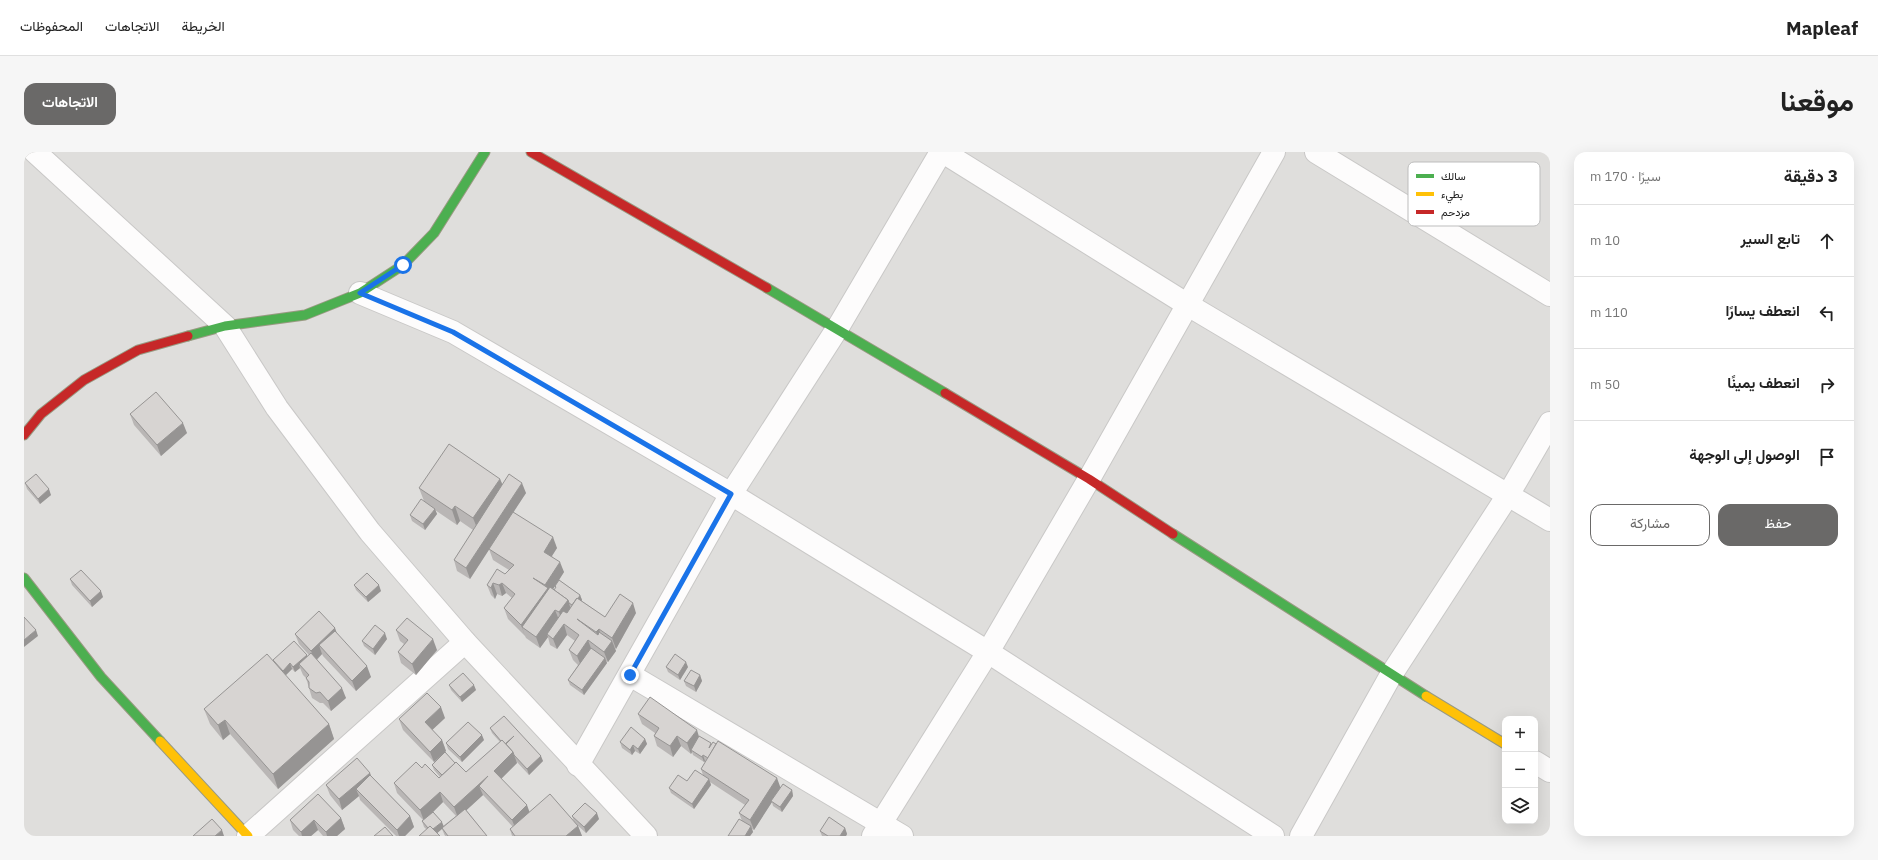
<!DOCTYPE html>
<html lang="ar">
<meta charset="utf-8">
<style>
body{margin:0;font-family:"IBM Plex Sans",Vazirmatn,sans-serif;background:#f6f6f6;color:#222;direction:rtl}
.controls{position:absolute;right:12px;bottom:12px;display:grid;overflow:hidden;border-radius:8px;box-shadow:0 4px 16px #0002}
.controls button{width:36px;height:36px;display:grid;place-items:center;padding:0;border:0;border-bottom:1px solid #e0e0e0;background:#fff;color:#222;font:20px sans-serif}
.stop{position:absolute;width:12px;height:12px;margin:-9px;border:3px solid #1a73e8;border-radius:50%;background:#fff}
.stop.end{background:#1a73e8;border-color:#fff;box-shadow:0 1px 4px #0008}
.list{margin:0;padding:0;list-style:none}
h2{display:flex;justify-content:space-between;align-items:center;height:52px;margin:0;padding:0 16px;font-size:17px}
h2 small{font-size:13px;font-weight:400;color:#767676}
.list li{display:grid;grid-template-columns:26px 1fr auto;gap:12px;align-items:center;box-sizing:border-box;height:72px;padding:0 16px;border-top:1px solid #e0e0e0}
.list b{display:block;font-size:15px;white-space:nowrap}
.list em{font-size:13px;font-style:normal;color:#767676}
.actions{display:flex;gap:8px;padding:12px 16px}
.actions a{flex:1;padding:9px 0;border:1px solid #6a6968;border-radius:12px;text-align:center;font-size:14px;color:#6a6968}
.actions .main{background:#6a6968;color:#fff}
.icon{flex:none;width:22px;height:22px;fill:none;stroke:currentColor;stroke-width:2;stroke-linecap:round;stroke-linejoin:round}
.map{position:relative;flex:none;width:1526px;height:684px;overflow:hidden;direction:ltr;border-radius:12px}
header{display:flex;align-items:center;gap:24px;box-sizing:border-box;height:56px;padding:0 20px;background:#fff;border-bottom:1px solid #e0e0e0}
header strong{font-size:19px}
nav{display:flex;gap:22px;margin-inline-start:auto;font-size:14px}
.intro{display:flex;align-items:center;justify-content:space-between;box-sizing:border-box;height:96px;padding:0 24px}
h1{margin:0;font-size:28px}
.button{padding:10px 18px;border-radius:12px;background:#6a6968;color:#fff;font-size:14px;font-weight:700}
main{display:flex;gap:24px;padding:0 24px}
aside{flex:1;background:#fff;border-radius:12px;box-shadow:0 4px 16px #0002}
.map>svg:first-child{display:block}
.residential{fill:#dfdedc;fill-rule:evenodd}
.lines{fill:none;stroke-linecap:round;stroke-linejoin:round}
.street-casing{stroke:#c9c8c7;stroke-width:24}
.fast-casing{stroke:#999a82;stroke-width:11}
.slow-casing{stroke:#999a82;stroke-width:11}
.jam-casing{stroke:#999a82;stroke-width:11}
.street{stroke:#fdfcfc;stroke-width:22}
.fast{stroke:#4caf50;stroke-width:9}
.slow{stroke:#ffc107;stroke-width:9}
.jam{stroke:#c62828;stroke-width:9}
.wall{fill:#b9b6b5;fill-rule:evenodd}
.shaded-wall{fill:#969493}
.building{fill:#d7d4d2;stroke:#969493}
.route{stroke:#1a73e8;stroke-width:5}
.key{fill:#fff;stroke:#bdbdbd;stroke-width:1}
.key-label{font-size:11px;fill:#222}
</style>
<header>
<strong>Mapleaf</strong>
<nav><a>الخريطة</a><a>الاتجاهات</a><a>المحفوظات</a></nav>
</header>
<div class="intro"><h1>موقعنا</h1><a class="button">الاتجاهات</a></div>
<main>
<aside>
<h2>3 دقيقة<small>سيرًا · 170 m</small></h2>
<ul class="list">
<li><svg class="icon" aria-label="ahead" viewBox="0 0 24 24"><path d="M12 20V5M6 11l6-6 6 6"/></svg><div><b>تابع السير</b></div><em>10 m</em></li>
<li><svg class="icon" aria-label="left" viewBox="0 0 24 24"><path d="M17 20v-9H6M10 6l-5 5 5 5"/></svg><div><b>انعطف يسارًا</b></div><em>110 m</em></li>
<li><svg class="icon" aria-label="right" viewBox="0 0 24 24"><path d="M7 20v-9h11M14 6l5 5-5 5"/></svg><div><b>انعطف يمينًا</b></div><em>50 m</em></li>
<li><svg class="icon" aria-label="arrive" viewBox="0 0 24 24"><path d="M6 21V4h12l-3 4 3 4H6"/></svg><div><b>الوصول إلى الوجهة</b></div></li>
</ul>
<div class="actions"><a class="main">حفظ</a><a>مشاركة</a></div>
</aside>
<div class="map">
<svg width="1526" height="684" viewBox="0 0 1526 684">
<rect width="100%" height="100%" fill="#f0eeeb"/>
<path class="residential" d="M 0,0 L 1526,0 L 1526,684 L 0,684 ZM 1481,567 L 1511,567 L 1511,669 L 1481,669 Z"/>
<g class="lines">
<defs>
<g id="street">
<polyline points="11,0 201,174 253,256 346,380 441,490 622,684"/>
<polyline points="919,0 1164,153 1526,368"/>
<polyline points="1292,0 1526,143"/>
<polyline points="336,141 429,180 707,342 964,500 1249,684"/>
<polyline points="606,523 878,684"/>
<polyline points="1511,610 1526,619"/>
<polyline points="554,613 707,342 813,177 917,0"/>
<polyline points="224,684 441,490"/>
<polyline points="849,684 964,500 1065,327 1250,0"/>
<polyline points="1277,684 1367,523 1484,343 1526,271"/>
</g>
<g id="fast">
<polyline points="743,136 921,241"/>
<polyline points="164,184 201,174 281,163 336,141 379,113 410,81 461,0"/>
<polyline points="1149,382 1402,544"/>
<polyline points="0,426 77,525 136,589"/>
</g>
<g id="slow">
<polyline points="1402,544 1481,592"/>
<polyline points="136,589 224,684"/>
</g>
<g id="jam">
<polyline points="507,0 743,136"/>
<polyline points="921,241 1065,327 1149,382"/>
<polyline points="0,283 17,262 60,228 114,198 164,184"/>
</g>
</defs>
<use href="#street" class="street-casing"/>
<use href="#fast" class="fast-casing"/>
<use href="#slow" class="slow-casing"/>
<use href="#jam" class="jam-casing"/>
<use href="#street" class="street"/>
<use href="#fast" class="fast"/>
<use href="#slow" class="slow"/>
<use href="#jam" class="jam"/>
</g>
<g class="wall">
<polygon points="106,262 163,281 137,304 110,273"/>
<path d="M 476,327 L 479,333 L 502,341 L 489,360 L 533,396 L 528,404 L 540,420 L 535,428 L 556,443 L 558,448 L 558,449 L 581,465 L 612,461 L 592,497 L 590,495 L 592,499 L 584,510 L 582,509 L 583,511 L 560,543 L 546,533 L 544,528 L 554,513 L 549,508 L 545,498 L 551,489 L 543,483 L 533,497 L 526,493 L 524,485 L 516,496 L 502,486 L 501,484 L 484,467 L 480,456 L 488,446 L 482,441 L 478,444 L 473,442 L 471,447 L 467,443 L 463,433 L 481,422 L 485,418 L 469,408 L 465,397 L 446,427 L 433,419 L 430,408 L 449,378 L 436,369 L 433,373 L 411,358 L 413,362 L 401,378 L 388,369 L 386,363 L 400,349 L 395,336 ZM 531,434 L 532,436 L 530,438 L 529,437 Z"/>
<polygon points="1,331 27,343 16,352 3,337"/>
<polygon points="46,427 79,445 68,455 48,433"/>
<polygon points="330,433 357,439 344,450 332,438"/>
<polygon points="311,476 312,481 347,525 332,539 299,504 298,502 293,508 322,546 307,559 299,551 296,551 288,546 282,526 279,523 276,516 271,520 268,517 261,524 305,572 310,587 254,637 206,582 199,588 186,572 180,557 250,511 249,508 283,505 285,503 275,492 271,482"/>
<polygon points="372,478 413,498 392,523 377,511 374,500 380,492 376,489"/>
<polygon points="363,487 351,503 340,494 338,489"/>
<polygon points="642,515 664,515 656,528 644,520"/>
<polygon points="676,523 678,529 672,540 662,534 660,529"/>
<polygon points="425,533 452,538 438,550 427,538"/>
<polygon points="614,562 675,584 756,636 768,638 769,644 758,660 749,654 748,650 730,678 728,677 729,680 726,684 704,684 718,669 715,661 721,653 686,630 687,633 670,657 647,641 645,636 679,623 677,617 682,609 680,610 669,603 668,600 667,602 657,594 649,605 633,594 630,584 631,581 618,572"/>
<polygon points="421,566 408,578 418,588 422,599 410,610 379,578 375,567"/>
<path d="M 466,576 L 519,609 L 505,623 L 492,609 L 493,611 L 477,627 L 505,660 L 550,670 L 548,664 L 575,667 L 562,681 L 551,671 L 554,674 L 558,684 L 488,684 L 486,677 L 489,675 L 459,643 L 442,658 L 463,684 L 421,684 L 418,677 L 413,681 L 402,677 L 400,675 L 398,669 L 399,668 L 373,641 L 370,631 L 398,616 L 415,626 L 416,625 L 410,618 L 408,613 L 431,611 L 442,620 L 476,590 L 468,581 ZM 419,650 L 432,664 L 419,674 L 409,660 Z"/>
<polygon points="621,587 623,592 616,602 611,599 608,603 598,596 596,590"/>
<polygon points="460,588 438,610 424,597 422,591"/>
<polygon points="346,621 347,624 386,664 390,675 381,684 372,684 336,648 335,644 318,658 306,643 302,633"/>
<polygon points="317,666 321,677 313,684 299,684 294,678 287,684 275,684 269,678 266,668"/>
<polygon points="821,676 823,682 822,684 798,684 796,679"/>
</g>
<g class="shaded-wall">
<polygon points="159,271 163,281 137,304 133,293"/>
<polygon points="476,327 482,342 455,381 449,366"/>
<polygon points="498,331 502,341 446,427 442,416"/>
<polygon points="25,337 27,343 16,352 14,347"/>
<polygon points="431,354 436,369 433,373 428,358"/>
<polygon points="411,357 413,362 401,378 399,372"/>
<polygon points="529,385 533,396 524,410 520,400"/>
<polygon points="536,410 540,420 526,442 498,475 501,484 497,473 523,437 521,433"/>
<polygon points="469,431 473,442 471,447 467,436"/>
<polygon points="478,431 482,441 478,444 475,433"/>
<polygon points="355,433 357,439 344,450 342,445"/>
<polygon points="77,439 79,445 68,455 66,449"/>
<polygon points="556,443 558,448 551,459 549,454"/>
<polygon points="544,448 547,458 538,471 535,460"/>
<polygon points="609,451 612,461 592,497 588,486"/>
<polygon points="531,458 535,468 523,482 524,485 516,496 512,485"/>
<polygon points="540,472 543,483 533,497 529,487"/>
<polygon points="311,476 315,487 295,493 298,502 291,509 287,499"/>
<polygon points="575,477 578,487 576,491 572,480"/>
<polygon points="12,478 14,484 0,495 0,488"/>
<polygon points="361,481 363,487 351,503 349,497"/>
<polygon points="409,487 413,498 392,523 388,512"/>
<polygon points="564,488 568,499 557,514 553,504"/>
<polygon points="588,489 592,499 584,510 580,500"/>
<polygon points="283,503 285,508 275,512 276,516 271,520 269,515"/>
<polygon points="581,506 583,511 560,543 558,538"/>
<polygon points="662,510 664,515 656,528 654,523"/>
<polygon points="266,511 268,517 261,524 259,519"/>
<polygon points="343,514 347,525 332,539 328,529"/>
<polygon points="676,523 678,529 672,540 670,534"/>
<polygon points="450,533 452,538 438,550 436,545"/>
<polygon points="318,536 322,546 307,559 304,549"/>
<polygon points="417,555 421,566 405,581 401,570"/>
<polygon points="201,568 206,582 199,588 194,573"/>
<polygon points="305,572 310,587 254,637 249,622"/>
<polygon points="673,578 676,588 667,598 668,600 667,602 663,591"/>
<polygon points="458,583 460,588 438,610 436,605"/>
<polygon points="653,584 657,594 649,605 646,594"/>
<polygon points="621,587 623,592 616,602 614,597"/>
<polygon points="418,588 422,599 410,610 406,600"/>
<polygon points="609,593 611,599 608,603 606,598"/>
<polygon points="489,600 493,611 474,630 470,619"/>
<polygon points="679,603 681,609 680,610 678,605"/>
<polygon points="517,604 519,609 505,623 503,617"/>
<polygon points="346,621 350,632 332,637 335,644 318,658 315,647"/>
<polygon points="464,624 455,634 459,643 434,666 430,655"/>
<polygon points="753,626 757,637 747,649 748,650 730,678 726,668"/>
<polygon points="685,627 687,633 670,657 668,652"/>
<polygon points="768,638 769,644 758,660 756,655"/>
<polygon points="416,640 419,650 400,669 396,658"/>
<polygon points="503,653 507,664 492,678 488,668"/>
<polygon points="573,661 575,667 562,681 560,675"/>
<polygon points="386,664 390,675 381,684 375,684 373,678"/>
<polygon points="317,666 321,677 313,684 303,684 302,680"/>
<polygon points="290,668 294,678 287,684 278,684 277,680"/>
<polygon points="418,670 420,675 410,684 407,679"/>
<polygon points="554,674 558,684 542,684"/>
<polygon points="727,674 729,680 726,684 721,684"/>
<polygon points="821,676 823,682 822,684 816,684"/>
<polygon points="198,678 200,684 191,684"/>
</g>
<g class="building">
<polygon points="132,240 159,271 133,293 106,262"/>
<polygon points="425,292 476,327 449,366 431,354 428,358 395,336"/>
<polygon points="12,322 25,337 14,347 1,331"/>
<polygon points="485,322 498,331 442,416 430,408"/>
<polygon points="397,347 411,357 399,372 386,363"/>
<polygon points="489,360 529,385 520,400 536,410 521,433 509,426 524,436 497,473 480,456 491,442 478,431 475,433 469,431 467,436 463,433 473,417 481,422 490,413 465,397"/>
<polygon points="57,418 77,439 66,449 46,427"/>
<polygon points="343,421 355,433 342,445 330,433"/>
<polygon points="535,428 556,443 554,447 553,446 548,453 545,451 544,448 530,438 532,435 531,434"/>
<polygon points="526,435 544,448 535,460 531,458 512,485 498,475"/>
<polygon points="596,442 609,451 588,486 575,477 572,480 553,467 574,483 575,480 588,489 580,500 564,488 553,504 545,498 555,483 540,472 529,487 523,482 539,459 543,461 553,446 581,465"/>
<polygon points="295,459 311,476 287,499 271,482"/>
<polygon points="0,465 12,478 0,488"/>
<polygon points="383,466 409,487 388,512 374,500 384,488 372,478"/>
<polygon points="351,473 361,481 349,497 338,489"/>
<polygon points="311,479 343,514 328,529 295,493"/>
<polygon points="270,489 283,503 269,515 266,511 259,519 249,508"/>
<polygon points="567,496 581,506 558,538 544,528"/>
<polygon points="287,501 318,536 304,549 296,540 292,541 285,536 285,530 282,526 285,523 275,512"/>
<polygon points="243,502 305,572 249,622 201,568 194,573 180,557"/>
<polygon points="651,502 662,510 654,523 642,515"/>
<polygon points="667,518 676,523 670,534 660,529"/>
<polygon points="439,521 450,533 436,545 425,533"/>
<polygon points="403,541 417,555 401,570 418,588 406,600 375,567"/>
<polygon points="626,545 673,578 663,591 653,584 646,594 630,584 635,576 614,562"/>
<polygon points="480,564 517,604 503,617 490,603 489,600 482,592 490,584 481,592 478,588 477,589 466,576"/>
<polygon points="444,570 458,583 436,605 422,591"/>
<polygon points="607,575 621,587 614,597 609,593 606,598 596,590"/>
<polygon points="675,584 687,591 685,596 689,590 692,592 684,606 679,603 678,605 667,598"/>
<polygon points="478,588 489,600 470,619 503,653 488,668 455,634 464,624 430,655 416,640 396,658 370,631 392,610 398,616 401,612 415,626 432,610 442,620"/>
<polygon points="694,589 753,626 726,668 715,661 725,648 677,617"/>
<polygon points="421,600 431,611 418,623 408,613"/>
<polygon points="333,606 346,621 315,647 302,633"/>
<polygon points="671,618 685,627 668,652 645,636 654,623 663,629"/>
<polygon points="346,623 386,664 373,678 332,637"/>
<polygon points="759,632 768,638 756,655 747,649"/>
<polygon points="294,642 317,666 302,680 290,668 277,680 266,668"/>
<polygon points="526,642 554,674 542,684 491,684 486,677"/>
<polygon points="561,651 573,661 560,675 548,664"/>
<polygon points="441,657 463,684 424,684 418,676"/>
<polygon points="409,660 418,670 409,677 406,674 404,676 398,669"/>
<polygon points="805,665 821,676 816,684 804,684 796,679"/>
<polygon points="188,667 198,678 191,684 169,684"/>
<polygon points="715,667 727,674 721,684 704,684"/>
<polygon points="406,674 416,684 395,684"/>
<polygon points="361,675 369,684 350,684"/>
</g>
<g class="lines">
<polyline class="route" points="379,113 336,141 429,180 707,342 606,523"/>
</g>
<rect x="1384" y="10" width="132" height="64" rx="6" class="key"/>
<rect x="1392" y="22" width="18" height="4" fill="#4caf50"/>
<rect x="1392" y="40" width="18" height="4" fill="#ffc107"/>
<rect x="1392" y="58" width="18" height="4" fill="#c62828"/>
<g class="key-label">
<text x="1417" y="28">سالك</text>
<text x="1417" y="46">بطيء</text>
<text x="1417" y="64">مزدحم</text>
</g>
</svg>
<div class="controls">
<button>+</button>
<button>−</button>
<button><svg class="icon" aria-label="layers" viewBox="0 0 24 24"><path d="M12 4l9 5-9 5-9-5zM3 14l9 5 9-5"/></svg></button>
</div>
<div class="stop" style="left:379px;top:113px"></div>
<div class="stop end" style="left:606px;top:523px"></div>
</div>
</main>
